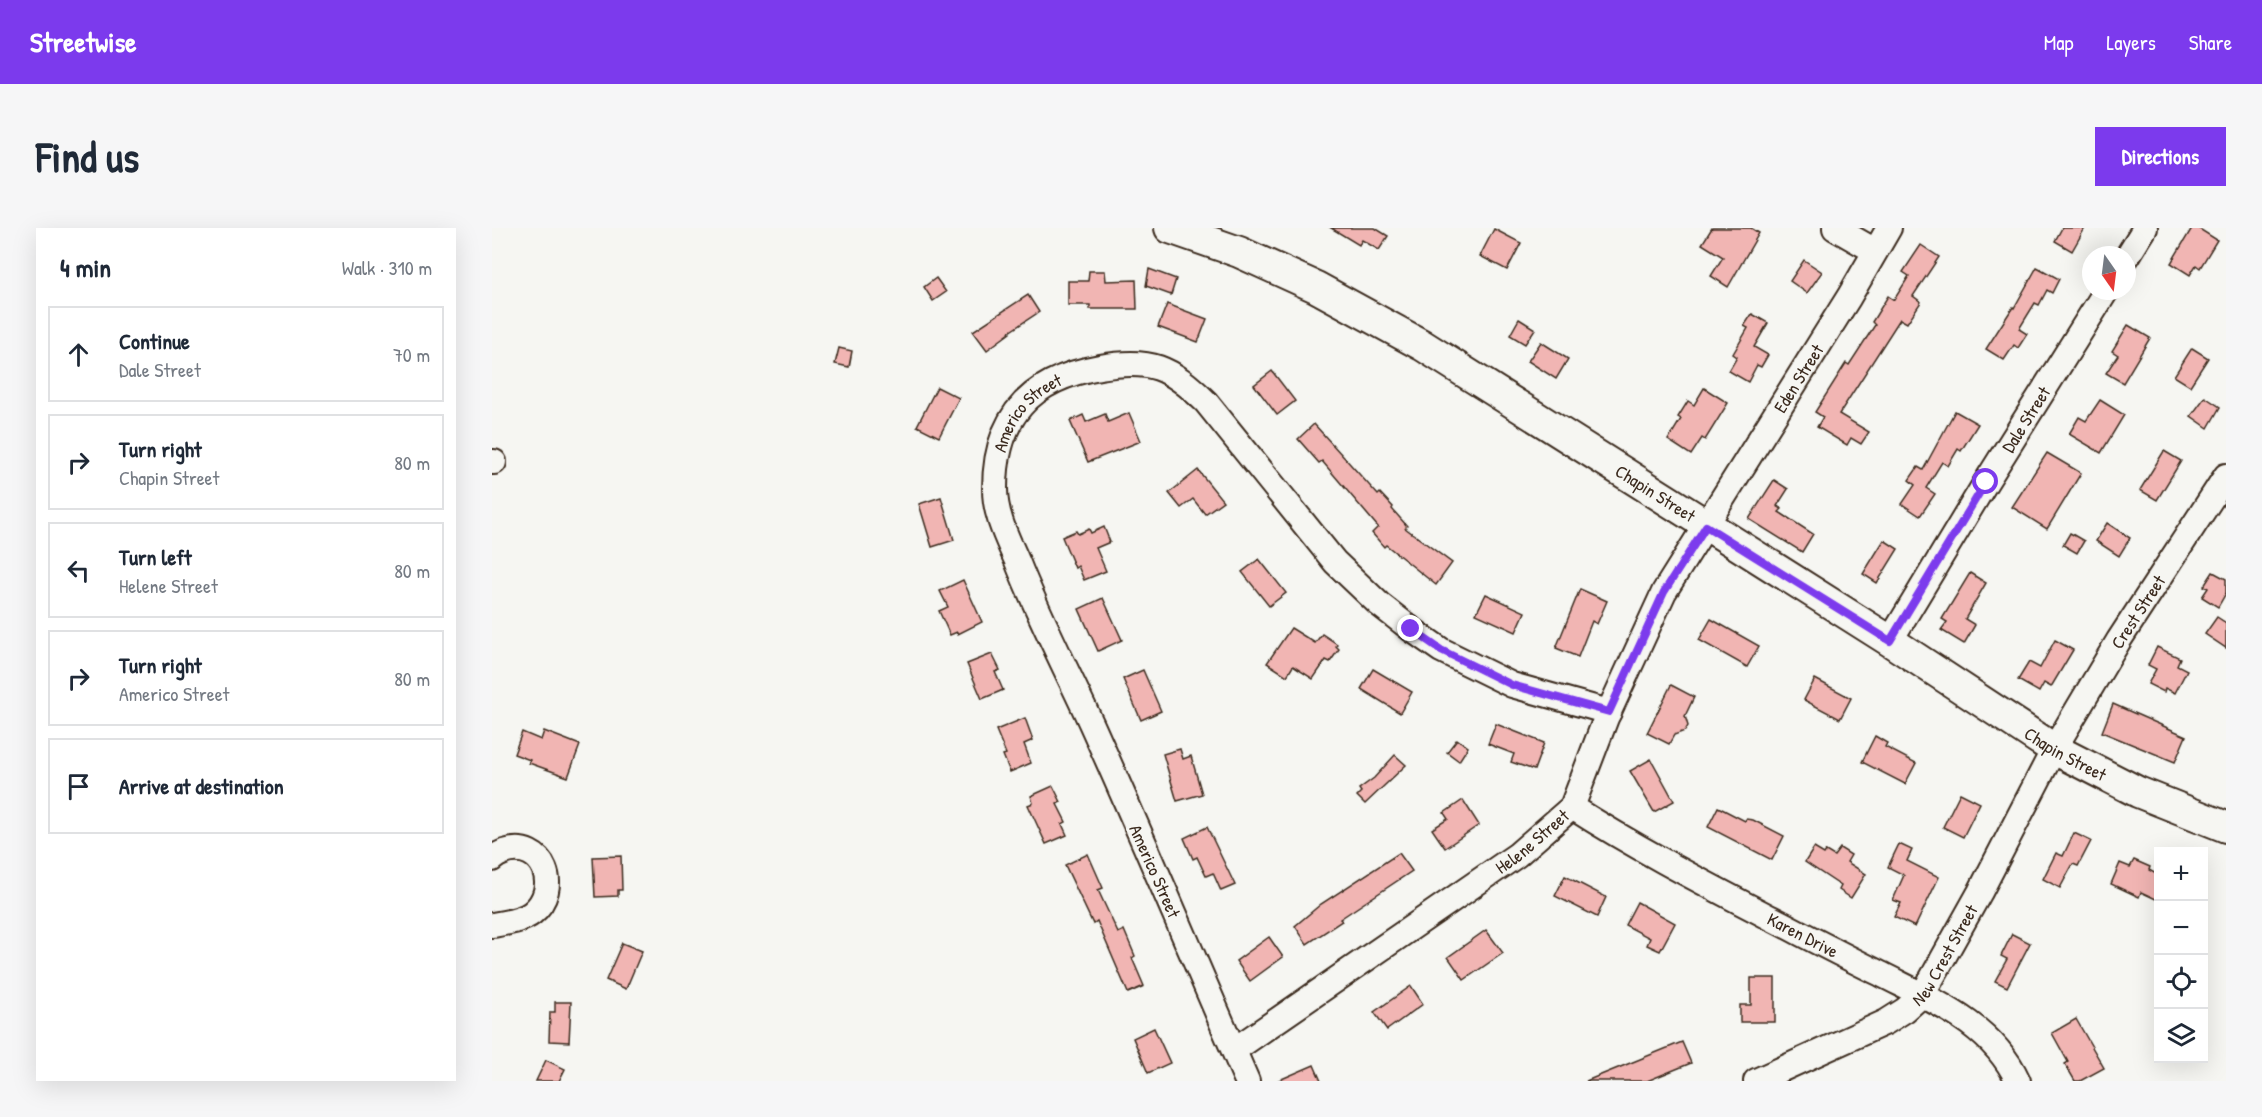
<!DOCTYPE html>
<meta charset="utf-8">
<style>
body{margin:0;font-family:"Patrick Hand",sans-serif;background:#f6f6f7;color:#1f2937}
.controls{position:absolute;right:18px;bottom:18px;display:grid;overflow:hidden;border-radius:0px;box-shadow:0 6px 24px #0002}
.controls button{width:54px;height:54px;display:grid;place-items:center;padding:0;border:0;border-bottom:2px solid #e0e1e3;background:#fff;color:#1f2937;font:30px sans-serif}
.compass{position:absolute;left:1590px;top:18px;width:54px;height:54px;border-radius:50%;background:#fff;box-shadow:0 6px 24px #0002;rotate:166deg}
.stop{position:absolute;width:18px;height:18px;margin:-14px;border:4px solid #7c3aed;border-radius:50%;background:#fff}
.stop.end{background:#7c3aed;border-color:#fff;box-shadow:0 2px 6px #0008}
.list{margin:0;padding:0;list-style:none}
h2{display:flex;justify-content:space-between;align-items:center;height:78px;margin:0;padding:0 24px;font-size:26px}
h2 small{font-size:20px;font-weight:400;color:#747a83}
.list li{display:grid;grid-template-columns:39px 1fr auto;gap:18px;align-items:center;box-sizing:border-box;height:96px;margin:0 12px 12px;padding:0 12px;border:2px solid #e0e1e3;border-radius:0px}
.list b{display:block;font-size:22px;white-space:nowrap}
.list p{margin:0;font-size:20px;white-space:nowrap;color:#747a83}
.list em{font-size:20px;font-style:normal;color:#747a83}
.icon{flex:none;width:33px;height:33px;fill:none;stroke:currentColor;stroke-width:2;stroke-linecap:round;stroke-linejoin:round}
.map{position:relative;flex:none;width:1734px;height:853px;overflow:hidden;border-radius:0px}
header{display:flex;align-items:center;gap:36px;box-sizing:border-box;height:84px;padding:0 30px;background:#7c3aed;color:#fff}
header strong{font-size:28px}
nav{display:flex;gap:33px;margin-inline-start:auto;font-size:21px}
.intro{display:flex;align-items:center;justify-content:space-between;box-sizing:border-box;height:144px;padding:0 36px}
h1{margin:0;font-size:42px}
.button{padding:15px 27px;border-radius:0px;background:#7c3aed;color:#fff;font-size:21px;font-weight:700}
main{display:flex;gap:36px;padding:0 36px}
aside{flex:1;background:#fff;border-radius:0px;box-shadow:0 6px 24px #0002}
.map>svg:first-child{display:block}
.building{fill:#f1b5b3;stroke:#3b2a1e;stroke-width:1.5}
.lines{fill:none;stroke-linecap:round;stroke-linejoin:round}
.minor-casing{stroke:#3b2a1e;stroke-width:28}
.major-casing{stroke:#3b2a1e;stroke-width:34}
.minor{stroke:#f6f6f2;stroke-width:24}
.major{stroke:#f6f6f2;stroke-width:30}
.route{stroke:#7c3aed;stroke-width:8}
.labels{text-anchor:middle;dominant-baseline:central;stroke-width:6;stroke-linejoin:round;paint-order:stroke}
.street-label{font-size:18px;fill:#3b2a1e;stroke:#f6f6f2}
</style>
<header>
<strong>Streetwise</strong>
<nav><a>Map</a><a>Layers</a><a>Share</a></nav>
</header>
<div class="intro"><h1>Find us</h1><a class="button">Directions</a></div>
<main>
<aside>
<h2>4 min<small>Walk · 310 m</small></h2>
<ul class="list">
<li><svg class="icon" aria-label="ahead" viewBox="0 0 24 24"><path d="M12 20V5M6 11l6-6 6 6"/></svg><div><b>Continue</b><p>Dale Street</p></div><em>70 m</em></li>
<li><svg class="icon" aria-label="right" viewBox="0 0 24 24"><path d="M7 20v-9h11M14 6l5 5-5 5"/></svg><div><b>Turn right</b><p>Chapin Street</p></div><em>80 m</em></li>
<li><svg class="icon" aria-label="left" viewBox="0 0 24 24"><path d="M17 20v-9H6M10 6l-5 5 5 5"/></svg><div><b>Turn left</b><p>Helene Street</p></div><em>80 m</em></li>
<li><svg class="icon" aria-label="right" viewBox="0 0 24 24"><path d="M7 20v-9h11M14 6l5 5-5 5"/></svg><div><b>Turn right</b><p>Americo Street</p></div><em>80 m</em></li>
<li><svg class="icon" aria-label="arrive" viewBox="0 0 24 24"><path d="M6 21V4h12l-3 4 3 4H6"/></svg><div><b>Arrive at destination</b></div></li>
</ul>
</aside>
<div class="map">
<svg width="1734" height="853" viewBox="0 0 1734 853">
<rect width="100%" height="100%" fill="#f6f6f2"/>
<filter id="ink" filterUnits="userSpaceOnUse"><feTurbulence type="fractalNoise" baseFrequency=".0167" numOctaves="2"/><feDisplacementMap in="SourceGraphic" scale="12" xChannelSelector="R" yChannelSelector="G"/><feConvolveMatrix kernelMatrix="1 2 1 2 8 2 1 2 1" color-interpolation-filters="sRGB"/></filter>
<g filter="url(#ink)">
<g class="building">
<polygon points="839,0 883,0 896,8 887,22 870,12 867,17"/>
<polygon points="1220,0 1259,0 1267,5 1236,59 1219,48 1231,29 1210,16"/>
<polygon points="1570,0 1593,0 1580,23 1563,13"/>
<polygon points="1700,0 1706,0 1725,12 1708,40 1704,37 1698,47 1679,35"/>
<polygon points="1002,1 1029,15 1015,42 988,28"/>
<polygon points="1429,17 1447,29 1421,68 1429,74 1415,95 1408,91 1347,186 1377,204 1369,216 1359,210 1355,217 1325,199 1331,189 1323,184 1354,135 1357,137 1383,97 1380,94 1396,68 1402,72 1417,48 1411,44"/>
<polygon points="1312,32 1330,44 1315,65 1298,53"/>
<polygon points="1545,39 1567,51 1560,65 1555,62 1547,77 1543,75 1527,101 1535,106 1526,120 1522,117 1512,132 1494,121 1521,79 1522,80"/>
<polygon points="657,41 684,51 679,67 654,58"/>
<polygon points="597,43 613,43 614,53 644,52 645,81 598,81 598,77 576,77 576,53 596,53"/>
<polygon points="444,50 454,64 441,73 432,59"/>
<polygon points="536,67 547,84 517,104 518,105 495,122 481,103"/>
<polygon points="675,76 715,91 706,114 666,99"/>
<polygon points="1260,86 1276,95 1262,119 1276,127 1269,139 1265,137 1256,154 1237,143 1245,129 1241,126 1256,100 1252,98"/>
<polygon points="1027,91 1043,101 1033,116 1018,107"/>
<polygon points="1636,97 1658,110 1631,155 1614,145 1626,127 1620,123"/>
<polygon points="1049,114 1076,131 1064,151 1036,133"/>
<polygon points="347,120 360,123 357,139 343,136"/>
<polygon points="1700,120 1716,130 1698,158 1682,148"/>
<polygon points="780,143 803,173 785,187 762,157"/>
<polygon points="445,159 467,170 447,209 425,198"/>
<polygon points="1212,160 1236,175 1213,212 1210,210 1199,227 1176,212 1189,191 1186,189 1196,173 1202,177"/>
<polygon points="1713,169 1728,179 1716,200 1699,188"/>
<polygon points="1608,172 1632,187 1609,225 1577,206 1587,189 1594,193"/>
<polygon points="1463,183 1486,196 1469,223 1466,221 1456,238 1450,234 1434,260 1443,266 1428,288 1410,276 1423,257 1417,252 1426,239 1431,242"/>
<polygon points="637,185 649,213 596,234 578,193 591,187 594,194 613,186 616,194"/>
<polygon points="822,196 886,267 888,265 901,279 900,281 915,298 913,300 960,335 944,357 894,317 892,319 880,305 886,299 830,233 827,235 806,211"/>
<polygon points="1672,223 1689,233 1665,272 1648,262"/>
<polygon points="1555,225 1589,245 1555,301 1520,279"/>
<polygon points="706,242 731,273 713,286 701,271 689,280 677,265"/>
<polygon points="1282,252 1296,261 1285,278 1290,281 1287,284 1321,306 1310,324 1257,291"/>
<polygon points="449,269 462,312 440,319 427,276"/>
<polygon points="1615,295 1638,310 1627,328 1604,313"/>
<polygon points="612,299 618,314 604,320 614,343 592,352 586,338 583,340 570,309 584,303 586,306 597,301 599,305"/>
<polygon points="1578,305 1592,313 1585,325 1571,317"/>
<polygon points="1392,312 1406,321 1385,355 1371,346"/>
<polygon points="767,331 794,365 777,378 750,344"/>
<polygon points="1721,344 1734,351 1734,365 1726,379 1710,369 1716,360 1712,358"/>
<polygon points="1478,345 1494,355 1473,391 1483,397 1472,416 1449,402 1455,394 1450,391"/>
<polygon points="471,352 490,394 466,406 465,404 458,407 447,383 456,379 448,363"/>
<polygon points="1088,361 1115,373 1105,396 1100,393 1086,429 1064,420"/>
<polygon points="994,366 1033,384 1024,404 984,386"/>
<polygon points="611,370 630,412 606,423 587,381"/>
<polygon points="1725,389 1734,395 1734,420 1713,406"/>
<polygon points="1219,391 1267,418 1255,439 1207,412"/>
<polygon points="799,400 823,415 830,406 845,416 844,418 847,421 838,434 834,432 821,451 801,438 795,448 775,435"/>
<polygon points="1563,412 1581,422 1559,459 1552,455 1547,464 1526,452 1537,434 1548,440"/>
<polygon points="1665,419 1688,430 1685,437 1695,442 1683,465 1673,460 1672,464 1656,456 1664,441 1656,437"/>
<polygon points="500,426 508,442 503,444 511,462 490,471 475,436"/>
<polygon points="881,441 920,464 908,485 869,461"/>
<polygon points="651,442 669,483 649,492 631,451"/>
<polygon points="1323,451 1359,470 1348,491 1312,472"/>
<polygon points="1179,457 1202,469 1193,488 1196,498 1193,503 1182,507 1177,516 1155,505"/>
<polygon points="1621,476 1694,508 1683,534 1610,504"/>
<polygon points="533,490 541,512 532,516 539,535 518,544 511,527 514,526 504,502"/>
<polygon points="1004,496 1052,515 1042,542 1019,534 1022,526 996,516"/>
<polygon points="52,503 88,517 76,549 37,535 38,532 22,526 30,504 49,512"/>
<polygon points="1383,508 1395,515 1393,519 1424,535 1413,556 1370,534"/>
<polygon points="965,511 976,519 967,533 955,524"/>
<polygon points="688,521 691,531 699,528 710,566 685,573 671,526"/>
<polygon points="903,527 914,537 873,576 865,568 869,564 867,561 882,550"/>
<polygon points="1159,531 1182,573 1162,584 1138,543"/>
<polygon points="561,558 569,574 565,576 574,594 570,596 575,607 554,616 536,577 541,575 539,568"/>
<polygon points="1468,565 1488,575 1471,609 1451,599"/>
<polygon points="971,572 987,597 953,620 940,601 956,591 952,585"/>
<polygon points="1226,579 1253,593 1254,591 1261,592 1292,608 1280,632 1216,599"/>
<polygon points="715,599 743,657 729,663 721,645 714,648 705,629 701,631 692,610"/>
<polygon points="1582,605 1599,613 1586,638 1581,636 1568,660 1551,651 1564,625 1571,628"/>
<polygon points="1407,616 1420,622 1415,633 1447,649 1423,699 1402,689 1409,675 1401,672 1412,647 1396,639"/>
<polygon points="1322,620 1332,626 1334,623 1342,628 1348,620 1359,627 1355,634 1374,646 1359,670 1347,662 1349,658 1313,634"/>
<polygon points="907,625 920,643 848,691 850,693 815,716 803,698 829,676"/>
<polygon points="596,626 611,660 606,662 626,705 632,702 643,728 640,730 652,758 636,765 605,693 601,696 573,637"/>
<polygon points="129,628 130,662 126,662 126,668 103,669 101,629"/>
<polygon points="1642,632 1658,639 1657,642 1666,647 1666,672 1649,664 1647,669 1619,656 1628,635 1638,639"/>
<polygon points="1073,648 1114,669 1105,689 1063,668"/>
<polygon points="1145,674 1183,695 1168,723 1155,717 1158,710 1133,697"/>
<polygon points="994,702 1011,725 972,752 956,729"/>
<polygon points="1520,706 1538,715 1515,759 1503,753 1515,731 1509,728"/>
<polygon points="777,709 791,729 758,753 744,733"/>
<polygon points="130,715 150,723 134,761 114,752"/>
<polygon points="1259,750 1283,750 1283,794 1248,794 1248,777 1259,777"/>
<polygon points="919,758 931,776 895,802 882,784"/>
<polygon points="63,774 79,774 77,814 57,813 58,784 63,784"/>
<polygon points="1584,791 1612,840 1588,853 1583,853 1573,836 1576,834 1560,805"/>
<polygon points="662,800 678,835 656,845 641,810"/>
<polygon points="1190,814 1199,835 1155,853 1094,853"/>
<polygon points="54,832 73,841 67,853 44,853"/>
<polygon points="822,837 829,853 785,853"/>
</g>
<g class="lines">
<defs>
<g id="minor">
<polyline points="1343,0 1383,23"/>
<polyline points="1635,29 1653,0"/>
<polyline points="0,234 2,234"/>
<path id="s1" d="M 1398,413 L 1494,254 L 1614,63"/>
<path id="s2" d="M 1080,579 C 1144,620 1212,655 1279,690 C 1316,709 1352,728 1389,746 C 1441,773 1500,796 1526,853"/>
<path d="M 0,631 C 4,627 7,626 12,624 C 52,611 70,661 40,685 C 30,693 12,695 0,697"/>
<path id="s3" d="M 742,822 L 1025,627 L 1080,579 L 1114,490 L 1172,364 L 1357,69 L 1397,0"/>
<path id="s4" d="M 755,853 C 703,734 653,615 600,497 C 575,442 547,389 525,333 C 515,310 503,287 503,261 C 503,189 538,151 608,139 C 659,130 678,139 714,174 L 843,334 L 887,376 L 919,401 L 949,422 L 1020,457 L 1117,484"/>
<path id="s5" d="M 1264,853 L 1394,794 L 1413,782 L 1431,766 L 1488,664 L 1562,521 L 1627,412 L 1734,248"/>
</g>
<g id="major">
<path id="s6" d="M 678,0 L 747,24 L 824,59 L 930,117 L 1398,413 L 1562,521 L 1646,564 L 1734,599"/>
</g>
</defs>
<use href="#minor" class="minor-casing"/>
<use href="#major" class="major-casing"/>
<use href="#minor" class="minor"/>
<use href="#major" class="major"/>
</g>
</g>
<g class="lines" filter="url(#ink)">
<polyline class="route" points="919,401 949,422 1020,457 1117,484 1172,364 1214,298 1398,413 1494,254"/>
</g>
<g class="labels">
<g class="street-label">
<text stroke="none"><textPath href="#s3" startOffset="903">Eden Street</textPath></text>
<text stroke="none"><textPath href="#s4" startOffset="732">Americo Street</textPath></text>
<text stroke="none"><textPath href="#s1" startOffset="260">Dale Street</textPath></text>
<text stroke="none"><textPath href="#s6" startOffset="555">Chapin Street</textPath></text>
<text stroke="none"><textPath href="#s5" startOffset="628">Crest Street</textPath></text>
<text stroke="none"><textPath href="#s6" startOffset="1041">Chapin Street</textPath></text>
<text stroke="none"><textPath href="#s3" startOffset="364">Helene Street</textPath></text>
<text transform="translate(663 643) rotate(66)">Americo Street</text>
<text stroke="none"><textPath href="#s2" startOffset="264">Karen Drive</textPath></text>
<text stroke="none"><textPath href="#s5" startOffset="234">New Crest Street</textPath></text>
</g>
</g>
</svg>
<div class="controls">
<button>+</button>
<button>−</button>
<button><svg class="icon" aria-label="locate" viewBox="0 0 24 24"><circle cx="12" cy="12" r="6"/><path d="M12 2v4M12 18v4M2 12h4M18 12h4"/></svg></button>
<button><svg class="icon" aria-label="layers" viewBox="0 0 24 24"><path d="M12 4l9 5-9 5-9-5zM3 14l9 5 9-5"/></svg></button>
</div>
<svg class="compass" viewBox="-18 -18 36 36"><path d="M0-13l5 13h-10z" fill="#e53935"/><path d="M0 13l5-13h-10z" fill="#747a83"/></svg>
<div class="stop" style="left:1494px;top:254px"></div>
<div class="stop end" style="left:919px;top:401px"></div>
</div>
</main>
